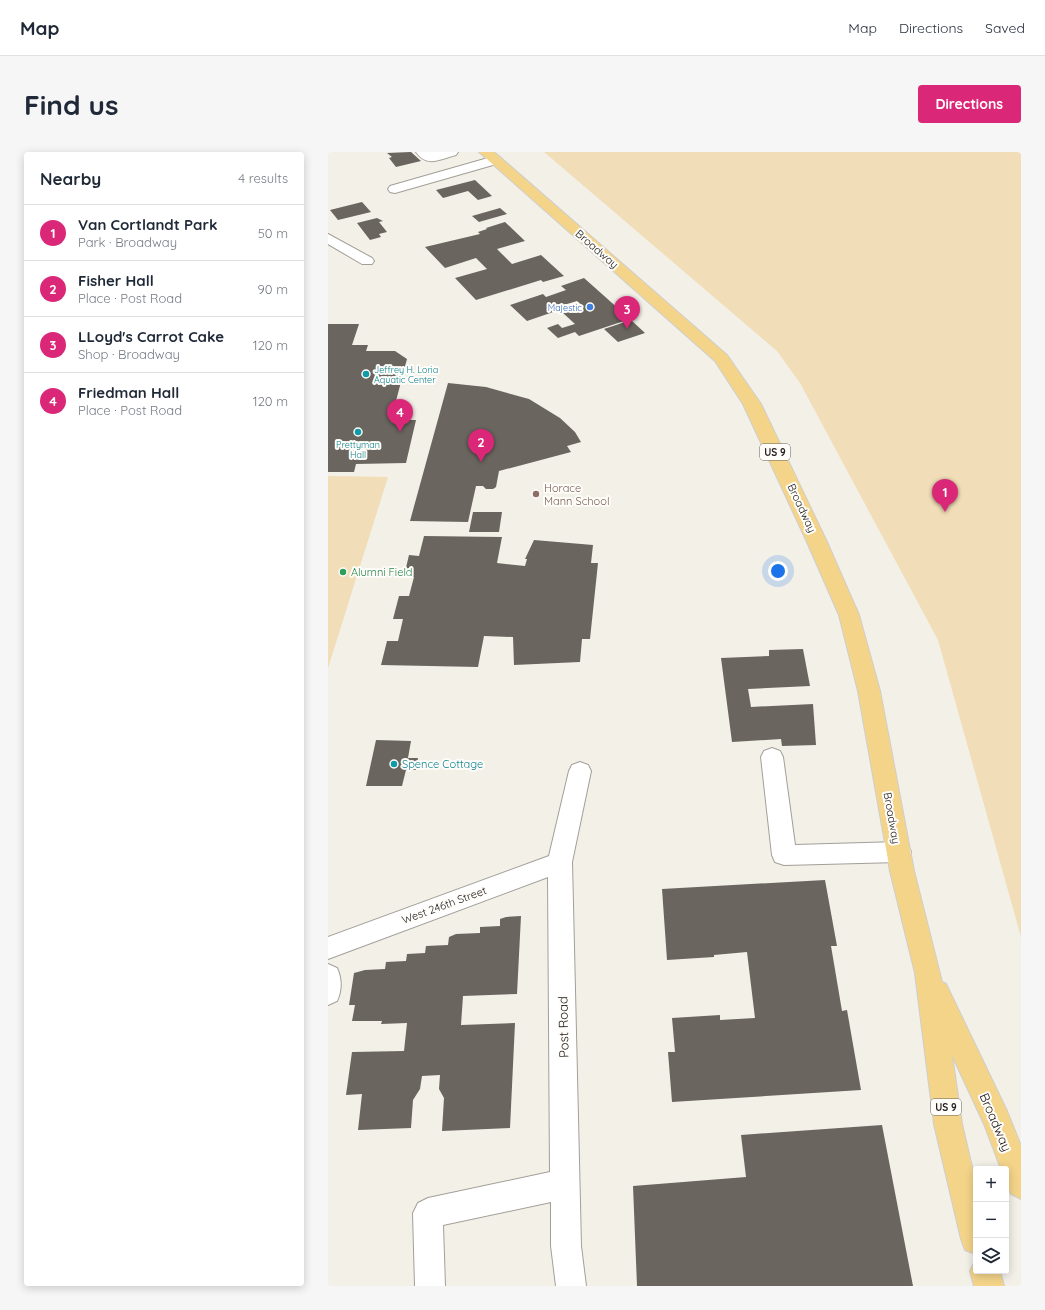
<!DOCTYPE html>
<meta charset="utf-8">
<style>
body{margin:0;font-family:Quicksand,sans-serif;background:#f6f6f7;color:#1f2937}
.controls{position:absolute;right:12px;bottom:12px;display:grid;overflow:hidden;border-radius:4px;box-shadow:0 2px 10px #0003}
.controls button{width:36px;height:36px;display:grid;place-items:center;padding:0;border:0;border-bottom:1px solid #e0e1e3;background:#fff;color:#1f2937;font:20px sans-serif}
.you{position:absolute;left:450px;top:419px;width:14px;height:14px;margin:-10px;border:3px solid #fff;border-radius:50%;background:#1a73e8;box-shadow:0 0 0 6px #1a73e833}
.badge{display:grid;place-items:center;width:26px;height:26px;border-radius:50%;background:#db2777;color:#fff;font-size:13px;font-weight:700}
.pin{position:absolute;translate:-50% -33px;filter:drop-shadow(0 1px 2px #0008)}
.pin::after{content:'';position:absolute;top:21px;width:14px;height:12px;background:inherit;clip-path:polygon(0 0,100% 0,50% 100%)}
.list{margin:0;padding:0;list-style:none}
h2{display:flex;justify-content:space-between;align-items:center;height:52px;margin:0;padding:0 16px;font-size:17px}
h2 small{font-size:13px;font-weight:400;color:#747a83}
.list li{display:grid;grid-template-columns:26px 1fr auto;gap:12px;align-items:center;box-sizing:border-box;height:56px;padding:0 16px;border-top:1px solid #e0e1e3}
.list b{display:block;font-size:15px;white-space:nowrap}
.list p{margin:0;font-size:13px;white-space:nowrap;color:#747a83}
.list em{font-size:13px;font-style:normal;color:#747a83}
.icon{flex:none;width:22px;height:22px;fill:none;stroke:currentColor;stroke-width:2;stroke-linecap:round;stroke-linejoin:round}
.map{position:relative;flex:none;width:693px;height:1134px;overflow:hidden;border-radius:4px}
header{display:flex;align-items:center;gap:24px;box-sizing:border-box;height:56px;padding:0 20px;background:#fff;border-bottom:1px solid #e0e1e3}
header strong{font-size:19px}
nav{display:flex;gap:22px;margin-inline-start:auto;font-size:14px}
.intro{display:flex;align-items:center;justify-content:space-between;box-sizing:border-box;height:96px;padding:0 24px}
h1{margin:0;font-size:28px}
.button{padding:10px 18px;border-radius:4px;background:#db2777;color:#fff;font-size:14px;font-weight:700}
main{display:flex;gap:24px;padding:0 24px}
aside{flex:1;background:#fff;border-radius:4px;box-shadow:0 2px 10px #0003}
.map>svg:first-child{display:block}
.green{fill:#f1ddb7}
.building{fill:#6a655f}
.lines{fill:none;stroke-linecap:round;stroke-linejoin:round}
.minor-casing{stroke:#a29f98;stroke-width:2}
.major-casing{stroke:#cfcece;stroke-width:2}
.minor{fill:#fff;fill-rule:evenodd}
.major{fill:#f4d489;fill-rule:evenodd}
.shop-dot{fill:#3f7fe0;stroke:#fffdfa;stroke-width:1.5}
.culture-dot{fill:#0f9aa8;stroke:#fffdfa;stroke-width:1.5}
.education-dot{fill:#8d6e63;stroke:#fffdfa;stroke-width:1.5}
.leisure-dot{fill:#2e9e5b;stroke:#fffdfa;stroke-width:1.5}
.labels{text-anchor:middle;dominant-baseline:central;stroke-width:4;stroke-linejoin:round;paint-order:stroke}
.far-shop-label{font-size:9px;fill:#366cbe;stroke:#fffdfa;text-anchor:end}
.far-culture-label{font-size:9px;fill:#0d838f;stroke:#fffdfa;text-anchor:start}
.shield{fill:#fffdfa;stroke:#656361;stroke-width:1}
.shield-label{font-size:10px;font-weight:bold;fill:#23211f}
.street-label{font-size:11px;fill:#23211f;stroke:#fffdfa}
.education-label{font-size:11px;fill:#785e54;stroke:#fffdfa;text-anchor:start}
.leisure-label{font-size:11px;fill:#27864d;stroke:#fffdfa;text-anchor:start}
.culture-label{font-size:11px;fill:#0d838f;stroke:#fffdfa;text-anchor:start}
.near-street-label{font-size:13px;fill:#23211f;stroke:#fffdfa}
</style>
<header>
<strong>Map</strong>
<nav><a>Map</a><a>Directions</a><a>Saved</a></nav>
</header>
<div class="intro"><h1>Find us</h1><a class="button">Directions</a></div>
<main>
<aside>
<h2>Nearby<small>4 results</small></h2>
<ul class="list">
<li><span class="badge">1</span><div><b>Van Cortlandt Park</b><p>Park · Broadway</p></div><em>50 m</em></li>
<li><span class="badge">2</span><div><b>Fisher Hall</b><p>Place · Post Road</p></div><em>90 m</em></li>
<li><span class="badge">3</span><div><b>LLoyd's Carrot Cake</b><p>Shop · Broadway</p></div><em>120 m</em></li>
<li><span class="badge">4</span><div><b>Friedman Hall</b><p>Place · Post Road</p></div><em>120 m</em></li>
</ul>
</aside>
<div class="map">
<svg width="693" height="1134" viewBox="0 0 693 1134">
<rect width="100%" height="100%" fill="#f3f0e8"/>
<g class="green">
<polygon points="216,0 693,0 693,785 610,488 472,231 449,199"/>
<polygon points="0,324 60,325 0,516"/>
</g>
<g class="building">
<polygon points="83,0 93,9 68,15 61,6 64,5 59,1"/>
<polygon points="147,28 164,44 150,48 140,39 115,46 108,38"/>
<polygon points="34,50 43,60 10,68 2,58"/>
<polygon points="172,56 179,62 151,70 144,64"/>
<polygon points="49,66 55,69 51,70 59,80 51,82 53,85 42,88 29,71"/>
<polygon points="177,70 197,89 169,97 184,112 213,103 236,124 215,130 213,128 148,148 127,126 159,117 148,106 117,116 97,95 152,82 150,80 159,77 158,76"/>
<polygon points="256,126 302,167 251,184 247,180 230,186 219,176 230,172 234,176 247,172 235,161 255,154 249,149 229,155 231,158 199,169 182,153 215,142 218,145 238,138 233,134"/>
<polygon points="303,168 317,181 290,190 276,177"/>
<polygon points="0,172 31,172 24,193 40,193 38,199 67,199 79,207 63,268 88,268 78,311 28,312 26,320 0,320"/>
<polygon points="120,231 158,235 201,247 232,266 247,280 253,290 239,294 243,300 171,319 168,335 165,337 158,337 155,334 148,334 140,370 82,369"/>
<polygon points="145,360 174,360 171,380 141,380"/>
<polygon points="96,384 174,385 169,411 197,414 199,407 197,407 206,388 265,393 263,411 270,411 262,487 254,487 252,510 186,513 185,485 156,484 150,515 53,513 59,489 70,489 75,467 65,467 71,444 81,444 86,425 76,424 81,403 91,404"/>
<polygon points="475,497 482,534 420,537 423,555 485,552 488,593 454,594 453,587 404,590 393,506 441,504 441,498"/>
<polygon points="48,588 83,589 80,606 90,606 88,618 78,618 74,634 38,634"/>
<polygon points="497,728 509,794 503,794 514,859 519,858 533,938 344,950 340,900 347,900 344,866 392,863 392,868 427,866 419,800 386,803 386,805 339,808 334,737"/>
<polygon points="193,764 189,842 135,844 133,873 187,871 182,976 114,979 116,946 111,937 112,923 94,924 92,937 85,948 83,976 30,978 34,942 18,943 24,900 76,899 79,871 53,872 54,869 24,869 27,853 21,853 26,821 37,818 57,817 58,810 78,809 79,802 97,801 98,794 120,793 121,785 128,782 152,781 152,775 172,774 172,767 178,765"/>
<polygon points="554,973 585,1134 309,1134 305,1034 418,1025 413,983"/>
</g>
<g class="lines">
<defs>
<g id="minor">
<path d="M 88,0 L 130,0 L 128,3 C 112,7 99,16 88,0 Z"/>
<polygon points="167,4 172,5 174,8 172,11 67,41 62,40 60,37 62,34"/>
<polygon points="0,82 44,106 46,109 44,112 34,112 0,92"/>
<polygon points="444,596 452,599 455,605 467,693 571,690 580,693 583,700 580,707 571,710 456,713 447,710 444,703 433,605 436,599"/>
<polygon points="252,610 260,613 263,619 244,710 253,1094 258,1134 228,1134 223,1094 223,1050 115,1073 117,1134 87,1134 85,1061 90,1051 100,1046 222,1020 220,725 0,807 0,785 221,704 241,619 244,613"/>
<path d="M 0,812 L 9,816 C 14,827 14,838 9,849 L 0,853 Z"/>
</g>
<g id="major">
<polygon points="151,0 166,0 399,203 433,252 499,390 531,463 552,539 586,719 614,830 618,832 679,959 693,994 693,1047 683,1042 678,1031 678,1017 673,1017 656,972 624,903 634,972 648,1032 648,1102 637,1098 633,1087 606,972 587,821 562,719 530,539 511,463 479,390 415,252 387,209"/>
<polygon points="648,1107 648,1119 672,1119 676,1134 646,1134 642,1119"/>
</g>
</defs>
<use href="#minor" class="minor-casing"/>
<use href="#major" class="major-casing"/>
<use href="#minor" class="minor"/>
<use href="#major" class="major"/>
</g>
<circle class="shop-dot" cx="262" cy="155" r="4"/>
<g class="culture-dot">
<circle cx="38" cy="222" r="4"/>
<circle cx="30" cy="280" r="4"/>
<circle cx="66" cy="612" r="4"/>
</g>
<circle class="education-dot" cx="208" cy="342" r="4"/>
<circle class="leisure-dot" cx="15" cy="420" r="4"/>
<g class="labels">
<g class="far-shop-label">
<text x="254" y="155">Majestic</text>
</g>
<g class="far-culture-label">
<text x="46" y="217">Jeffrey H. Loria<tspan x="46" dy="10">Aquatic Center</tspan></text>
<text x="30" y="292" text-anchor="middle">Prettyman<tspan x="30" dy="10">Hall</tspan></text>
</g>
<g class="shield">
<rect x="432" y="292" width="30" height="16" rx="3"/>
<rect x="603" y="947" width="30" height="16" rx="3"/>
</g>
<g class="shield-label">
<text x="447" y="300">US 9</text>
<text x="618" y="955">US 9</text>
</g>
<g class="street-label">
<text transform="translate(269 97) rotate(41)">Broadway</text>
<text transform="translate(474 356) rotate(65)">Broadway</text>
<text transform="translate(564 666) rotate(80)">Broadway</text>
<text transform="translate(116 753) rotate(-20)">West 246th Street</text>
</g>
<g class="education-label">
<text x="216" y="336">Horace<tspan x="216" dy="13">Mann School</tspan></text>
</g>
<g class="leisure-label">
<text x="23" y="420">Alumni Field</text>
</g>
<g class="culture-label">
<text x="74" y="612">Spence Cottage</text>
</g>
<g class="near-street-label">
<text transform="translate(235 875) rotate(-91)">Post Road</text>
<text transform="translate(668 970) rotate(67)">Broadway</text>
</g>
</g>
</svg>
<div class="controls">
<button>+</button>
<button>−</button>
<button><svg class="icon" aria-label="layers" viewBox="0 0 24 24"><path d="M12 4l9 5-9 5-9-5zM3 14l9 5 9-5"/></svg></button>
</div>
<div class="you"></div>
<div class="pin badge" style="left:617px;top:360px">1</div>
<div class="pin badge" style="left:153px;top:310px">2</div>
<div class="pin badge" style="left:299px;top:177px">3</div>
<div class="pin badge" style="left:72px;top:280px">4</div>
</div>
</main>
